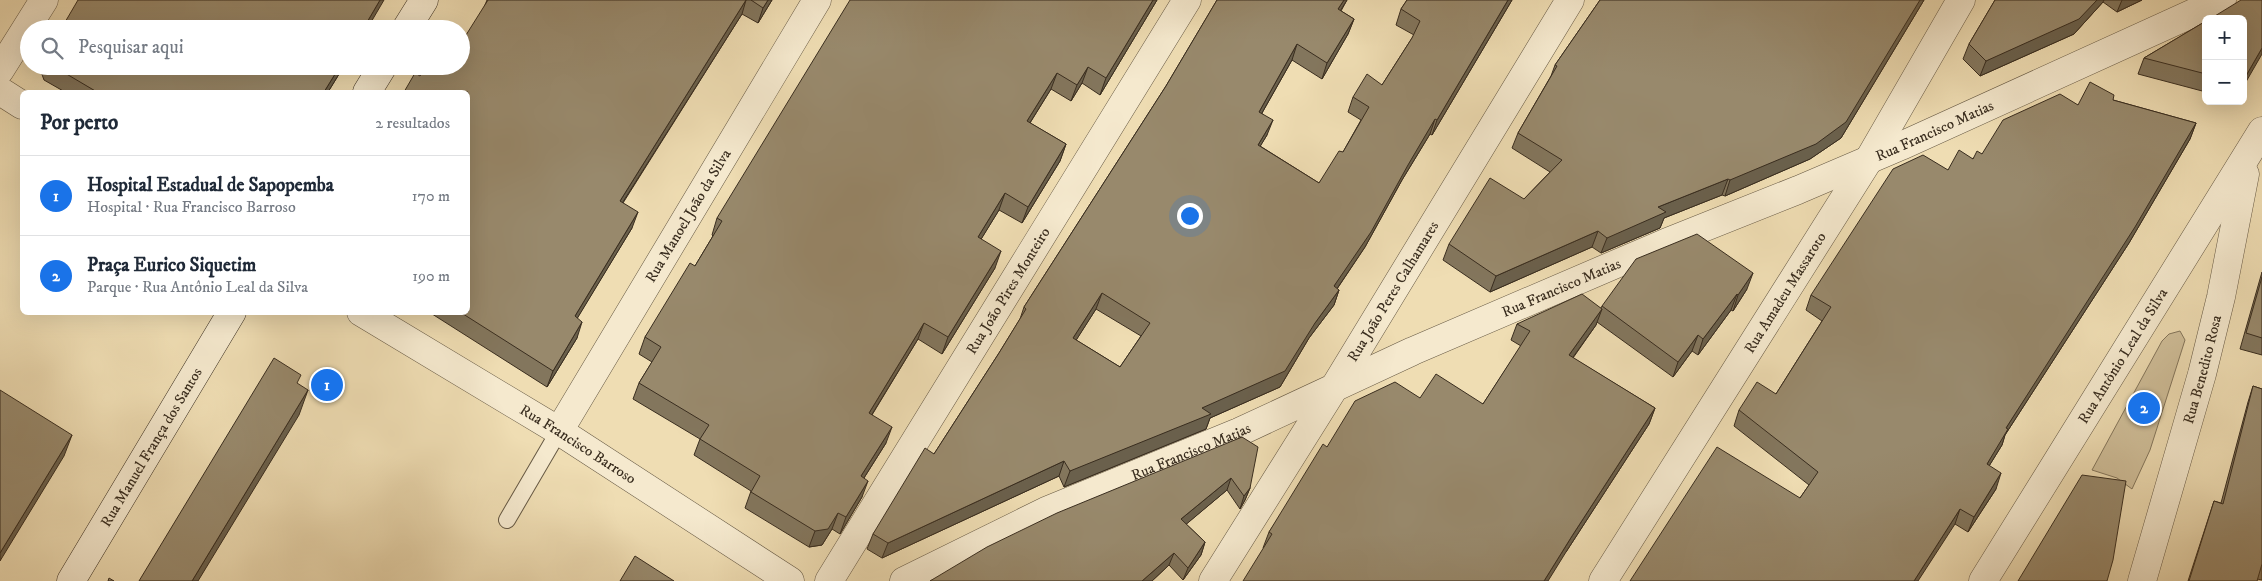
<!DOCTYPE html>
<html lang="pt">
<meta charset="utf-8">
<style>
body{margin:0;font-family:"IM FELL DW Pica",serif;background:#f2f2f3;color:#1f2937}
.controls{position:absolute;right:15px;top:15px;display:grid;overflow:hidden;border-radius:8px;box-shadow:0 5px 20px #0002}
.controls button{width:45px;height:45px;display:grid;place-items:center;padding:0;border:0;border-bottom:1px solid #e0e1e3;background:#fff;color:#1f2937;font:25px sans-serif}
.you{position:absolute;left:1189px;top:215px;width:18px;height:18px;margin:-12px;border:4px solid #fff;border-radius:50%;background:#1a73e8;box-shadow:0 0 0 8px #1a73e833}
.badge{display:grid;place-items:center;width:32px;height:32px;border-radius:50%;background:#1a73e8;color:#fff;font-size:16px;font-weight:700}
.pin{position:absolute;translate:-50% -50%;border:2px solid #fff;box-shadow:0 1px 5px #0006}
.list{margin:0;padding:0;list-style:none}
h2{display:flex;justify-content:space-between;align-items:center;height:65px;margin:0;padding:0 20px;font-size:21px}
h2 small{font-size:16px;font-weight:400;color:#747a83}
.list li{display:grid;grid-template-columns:32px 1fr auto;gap:15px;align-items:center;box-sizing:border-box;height:80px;padding:0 20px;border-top:1px solid #e0e1e3}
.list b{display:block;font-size:19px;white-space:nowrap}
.list p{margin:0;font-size:16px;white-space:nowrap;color:#747a83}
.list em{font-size:16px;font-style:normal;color:#747a83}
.icon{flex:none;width:28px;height:28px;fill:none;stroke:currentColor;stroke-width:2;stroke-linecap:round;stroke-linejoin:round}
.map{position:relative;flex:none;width:2262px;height:581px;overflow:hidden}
.search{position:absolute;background:#fff;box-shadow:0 5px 20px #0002;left:20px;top:20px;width:450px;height:55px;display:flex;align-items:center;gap:12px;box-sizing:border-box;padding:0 18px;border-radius:28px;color:#747a83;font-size:19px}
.panel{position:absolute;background:#fff;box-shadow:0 5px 20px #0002;left:20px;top:90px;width:450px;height:225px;border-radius:8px}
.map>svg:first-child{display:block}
.green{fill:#d0bf9a;stroke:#84765c}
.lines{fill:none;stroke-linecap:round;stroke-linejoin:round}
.lane-casing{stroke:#665944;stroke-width:18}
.street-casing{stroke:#665944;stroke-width:29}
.secondary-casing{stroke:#392d1f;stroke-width:29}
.lane{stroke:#f5e9ce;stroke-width:16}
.street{stroke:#f5e9ce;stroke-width:28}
.secondary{stroke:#f5e9ce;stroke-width:28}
.wall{fill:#83765d;stroke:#392d1f;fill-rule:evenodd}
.shaded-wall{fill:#6a604c;stroke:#392d1f}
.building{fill:#98896c;stroke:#392d1f;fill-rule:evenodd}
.labels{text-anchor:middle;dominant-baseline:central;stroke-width:4.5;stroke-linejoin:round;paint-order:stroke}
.street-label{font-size:15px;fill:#392d1f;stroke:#f5e9ce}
</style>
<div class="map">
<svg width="2262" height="581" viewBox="0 0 2262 581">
<rect width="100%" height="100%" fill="#efddb3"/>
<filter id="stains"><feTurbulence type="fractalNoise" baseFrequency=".004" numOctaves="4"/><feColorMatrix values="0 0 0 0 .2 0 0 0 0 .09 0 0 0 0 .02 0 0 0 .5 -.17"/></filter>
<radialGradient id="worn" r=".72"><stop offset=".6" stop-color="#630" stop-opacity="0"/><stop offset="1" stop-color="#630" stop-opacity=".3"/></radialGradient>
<polygon class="green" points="2180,331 2185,340 2150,450 2132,489 2117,478 2092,470 2162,341 2169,334"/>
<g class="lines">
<defs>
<polyline id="lane" points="507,520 559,431"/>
<g id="street">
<polyline points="0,70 44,0"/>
<polyline points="0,91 22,105"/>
<path id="s1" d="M 361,312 L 559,431 L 790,581"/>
<path id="s2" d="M 559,431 L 817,0"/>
<path id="s3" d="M 829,581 L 1187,0"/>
<path id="s4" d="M 904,581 L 1046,511 L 1239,432 L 1413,351 L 1665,243 L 1798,190 L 1901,146 L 2222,0"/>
<path id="s5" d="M 1213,581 L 1334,388 L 1570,0"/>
<path id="s6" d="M 1603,581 L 1868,161 L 1961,0"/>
<path id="s7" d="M 1983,581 L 2262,131"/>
<path id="s8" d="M 2142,581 L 2202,374 L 2221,297 L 2245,174"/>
</g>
<g id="secondary">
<polyline points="406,29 424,0"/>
<polyline points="367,92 383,66"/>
<path id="s9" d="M 71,581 L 232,312"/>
</g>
</defs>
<use href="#lane" class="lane-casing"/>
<use href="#street" class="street-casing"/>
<use href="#secondary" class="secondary-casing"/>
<use href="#lane" class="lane"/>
<use href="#street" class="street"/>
<use href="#secondary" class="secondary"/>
</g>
<g class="wall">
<polygon points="487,0 772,0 758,23 742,14 623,203 632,228 577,318 577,338 547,387 429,312 468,312 468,92 420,76 461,66"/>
<polygon points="1157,0 1100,95 1082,83 1071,101 1051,89 1030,123 1066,144 1060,161 1022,223 999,210 981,239 995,268 942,354 918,339 872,415 886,443 864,478 862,497 840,534 832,529 822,545 809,547 745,508 751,491 694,455 700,439 633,399 639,383 652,362 639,354 645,337 695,266 713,236 712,235 717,218"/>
<path d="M 1217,0 L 1347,0 L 1341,11 L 1354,19 L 1348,34 L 1322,79 L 1292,60 L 1262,113 L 1267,135 L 1260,146 L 1319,183 L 1343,152 L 1361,120 L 1348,112 L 1353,97 L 1382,85 L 1412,38 L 1414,35 L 1396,25 L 1401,9 L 1407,0 L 1512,0 L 1432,135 L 1430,134 L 1402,180 L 1365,247 L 1337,289 L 1339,290 L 1334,305 L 1309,338 L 1280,387 L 1210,418 L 1206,429 L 1064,487 L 1059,476 L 882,558 L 867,549 L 873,534 L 934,454 L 999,353 L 1020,319 L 1024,307 L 1166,86 ZM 1096,309 L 1141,336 L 1120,367 L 1076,340 Z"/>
<polygon points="1600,0 1924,0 1841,138 1810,159 1725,196 1722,195 1664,218 1660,228 1601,253 1592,247 1490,292 1443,260 1449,244 1524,199 1550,172 1512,148 1518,133 1551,76 1555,65"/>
<polygon points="1995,0 2142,0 2117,12 2103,2 2074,34 1980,76 1963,59 1969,44"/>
<polygon points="2206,21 2206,92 2138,74 2144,58"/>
<polygon points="41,66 344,66 328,92 65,92 44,80 40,69"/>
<polygon points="2113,100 2196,123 2190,139 2129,243 2005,435 2002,445 1989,466 1996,489 1968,532 1955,524 1800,498 1809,485 1734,426 1739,410 1776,394 1822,321 1806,310 1811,295 1948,170 1982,154 2078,105"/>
<polygon points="2262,272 2262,355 2240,349"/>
<polygon points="1747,289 1733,311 1731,310 1698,355 1692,351 1673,377 1597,322 1596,325 1573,358 1655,408 1649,424 1566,552 1263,548 1269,532 1327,447 1420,398 1483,404 1521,346 1511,340 1517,324 1601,308 1602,306"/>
<polygon points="2253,386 2262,389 2262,580 2257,579 2257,581 2188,581 2214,501 2221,503 2248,402"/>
<polygon points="1242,437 1250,488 1245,500 1240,509 1227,490 1186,524 1205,542 1201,555 1183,580 1169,565 1152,581 930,581"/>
</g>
<g class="shaded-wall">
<polygon points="380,0 384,0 367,29 363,29"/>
<polygon points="746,0 742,14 614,216 620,201"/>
<polygon points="768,0 772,0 758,23 763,8"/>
<polygon points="1153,0 1157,0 1100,95 1106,78"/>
<polygon points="1344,0 1347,0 1332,24 1338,9"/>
<polygon points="1508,0 1512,0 1432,135 1437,120"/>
<polygon points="1920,0 1924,0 1841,138 1810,159 1725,196 1730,180"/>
<polygon points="2097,0 2104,0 2103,2 2074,34 1980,76 1986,61"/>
<polygon points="2122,0 2142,0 2117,12"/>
<polygon points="1354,19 1348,34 1322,79 1327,63"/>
<polygon points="1297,44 1292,60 1254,127 1259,112"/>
<polygon points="2262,48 2262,54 2243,87 2243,81"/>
<polygon points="340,66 344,66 328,92 324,92"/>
<polygon points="1088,67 1082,83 1071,101 1077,85"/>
<polygon points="1057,73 1051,89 1021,137 1027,121"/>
<polygon points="1435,119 1430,134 1402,180 1365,247 1328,302 1334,286"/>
<polygon points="1273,120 1267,135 1252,160 1258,145"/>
<polygon points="2196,123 2190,139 2129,243 2005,435 2002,445 1981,479 1987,464 2006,428"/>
<polygon points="1066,144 1060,161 1022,223 1028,207"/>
<polygon points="1728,179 1722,195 1664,218 1660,228 1601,253 1607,238 1658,207"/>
<polygon points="1005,193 999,210 972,254 978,237"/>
<polygon points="638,212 632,228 569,332 575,316"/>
<polygon points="1598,231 1592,247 1490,292 1496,276"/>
<polygon points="1001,251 995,268 942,354 948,337"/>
<polygon points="1753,273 1747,289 1733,311 1738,295"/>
<polygon points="1339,290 1334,305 1309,338 1280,387 1210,418 1206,429 1064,487 1070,471 1315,323"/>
<polygon points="1102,293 1096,309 1068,353 1073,338"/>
<polygon points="1737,294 1731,310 1698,355 1703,339"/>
<polygon points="1602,309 1596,325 1563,371 1569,355"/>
<polygon points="582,322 577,338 547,387 553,371"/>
<polygon points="924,323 918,339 863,429 869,413"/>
<polygon points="1698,335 1692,351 1673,377 1678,362"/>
<polygon points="308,390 299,415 198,581 192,581"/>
<polygon points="1655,408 1649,424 1566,552 1548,581 1544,581 1572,536"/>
<polygon points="892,427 886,443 855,492 861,476"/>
<polygon points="72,435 64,456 0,561 0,553"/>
<polygon points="1064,461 1059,476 882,558 888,543"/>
<polygon points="2001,473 1996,489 1968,532 1974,517"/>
<polygon points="1231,478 1227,490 1177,532 1181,519"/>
<polygon points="868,481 862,497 840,534 846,517"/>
<polygon points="1250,488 1245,500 1240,509 1244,496"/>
<polygon points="1960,509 1955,524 1918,581 1914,581"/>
<polygon points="838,513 832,529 822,545 809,547 815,531"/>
<polygon points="1205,542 1201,555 1183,580 1188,568"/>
<polygon points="1174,553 1169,565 1152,581 1142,581"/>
</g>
<g class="building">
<polygon points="78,0 380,0 363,29 61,29"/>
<polygon points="488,0 746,0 620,201 638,212 575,316 582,322 553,371 460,312 468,312 468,92 404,92 415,73 420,76 426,66 461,66 461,43"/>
<polygon points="751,0 768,0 763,8"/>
<polygon points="850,0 1153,0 1106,78 1088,67 1077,85 1057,73 1027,121 1066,144 1028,207 1005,193 978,237 1001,251 948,337 924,323 869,413 892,427 861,476 868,481 846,517 838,513 828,529 815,531 751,492 760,476 700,439 709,425 639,383 661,347 645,337 690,263 695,266 722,221 717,218"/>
<path d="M 1217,0 L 1344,0 L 1338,9 L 1354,19 L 1327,63 L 1297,44 L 1259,112 L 1273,120 L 1258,145 L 1319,183 L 1339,151 L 1343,152 L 1369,107 L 1353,97 L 1367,74 L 1382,85 L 1412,38 L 1420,21 L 1401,9 L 1407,0 L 1508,0 L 1437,120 L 1435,119 L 1408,165 L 1371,232 L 1334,286 L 1339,290 L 1315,323 L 1285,371 L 1202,408 L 1211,414 L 1070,471 L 1064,461 L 888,543 L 873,534 L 925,448 L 934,454 L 999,353 L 1026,309 L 1024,307 L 1166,86 ZM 1102,293 L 1150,323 L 1120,367 L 1073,338 Z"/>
<polygon points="1600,0 1920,0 1846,122 1816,144 1730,180 1728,179 1658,207 1666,212 1607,238 1598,231 1496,276 1449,244 1490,178 1524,199 1562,160 1518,133 1557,66 1555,65"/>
<polygon points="1995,0 2097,0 2079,19 1986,61 1969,44"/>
<polygon points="2241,0 2262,0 2262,48 2243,81 2243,19 2210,19"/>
<polygon points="2206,21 2206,74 2144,58"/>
<polygon points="53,66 340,66 324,92 97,92"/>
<polygon points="2090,82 2114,95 2113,100 2196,123 2135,227 2006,428 2008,429 1987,464 2001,473 1974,517 1960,509 1914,581 1630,581 1717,447 1800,498 1818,472 1739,410 1757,382 1776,394 1831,307 1811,295 1893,169 1923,155 1948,170 1959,150 1973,159 1977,151 1982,154 2003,120 2060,94 2078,105"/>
<polygon points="1697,234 1753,273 1738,295 1737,294 1703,339 1698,335 1678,362 1602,306 1636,259"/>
<polygon points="2262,277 2262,338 2246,333"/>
<polygon points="1582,294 1602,309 1569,355 1655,408 1572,536 1544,581 1243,581 1272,534 1269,532 1323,444 1327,447 1355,401 1395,382 1420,398 1436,374 1483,404 1530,331 1517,324"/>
<polygon points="274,358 301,375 297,383 308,390 192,581 139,581"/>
<polygon points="2253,386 2262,389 2262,564 2257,581 2189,581 2214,501 2223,504"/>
<polygon points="0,390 72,435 0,553"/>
<polygon points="1242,437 1258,447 1250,488 1244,496 1231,478 1181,519 1205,542 1188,568 1174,553 1142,581 930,581 987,547 1057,513"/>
<polygon points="2082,475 2126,481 2113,560 2107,581 2018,581"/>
<polygon points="635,556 674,581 620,581"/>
<polygon points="109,578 114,581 108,581"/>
</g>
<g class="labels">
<g class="street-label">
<text stroke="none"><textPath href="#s4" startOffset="1125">Rua Francisco Matias</textPath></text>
<text stroke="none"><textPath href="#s2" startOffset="251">Rua Manoel João da Silva</textPath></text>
<text stroke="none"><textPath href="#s4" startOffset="720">Rua Francisco Matias</textPath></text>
<text stroke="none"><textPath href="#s3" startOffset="341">Rua João Pires Monteiro</textPath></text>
<text stroke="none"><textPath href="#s5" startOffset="341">Rua João Peres Calhamares</textPath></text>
<text stroke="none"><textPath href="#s6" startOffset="341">Rua Amadeu Massaroto</textPath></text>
<text stroke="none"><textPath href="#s7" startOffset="265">Rua Antônio Leal da Silva</textPath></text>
<text stroke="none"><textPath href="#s8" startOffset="220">Rua Benedito Rosa</textPath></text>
<text stroke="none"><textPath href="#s1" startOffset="254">Rua Francisco Barroso</textPath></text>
<text stroke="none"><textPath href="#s9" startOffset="156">Rua Manuel França dos Santos</textPath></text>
<text stroke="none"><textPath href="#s4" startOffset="315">Rua Francisco Matias</textPath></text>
</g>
</g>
<rect width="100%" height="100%" filter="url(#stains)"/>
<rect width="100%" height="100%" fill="url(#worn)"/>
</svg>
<div class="controls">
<button>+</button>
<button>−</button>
</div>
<div class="you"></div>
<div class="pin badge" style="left:327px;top:385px">1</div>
<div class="pin badge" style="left:2144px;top:408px">2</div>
<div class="search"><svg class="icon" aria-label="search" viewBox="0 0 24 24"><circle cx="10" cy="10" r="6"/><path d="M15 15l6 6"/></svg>Pesquisar aqui</div>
<section class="panel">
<h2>Por perto<small>2 resultados</small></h2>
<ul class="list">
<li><span class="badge">1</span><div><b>Hospital Estadual de Sapopemba</b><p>Hospital · Rua Francisco Barroso</p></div><em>170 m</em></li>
<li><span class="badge">2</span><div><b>Praça Eurico Siquetim</b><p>Parque · Rua Antônio Leal da Silva</p></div><em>190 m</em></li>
</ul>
</section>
</div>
